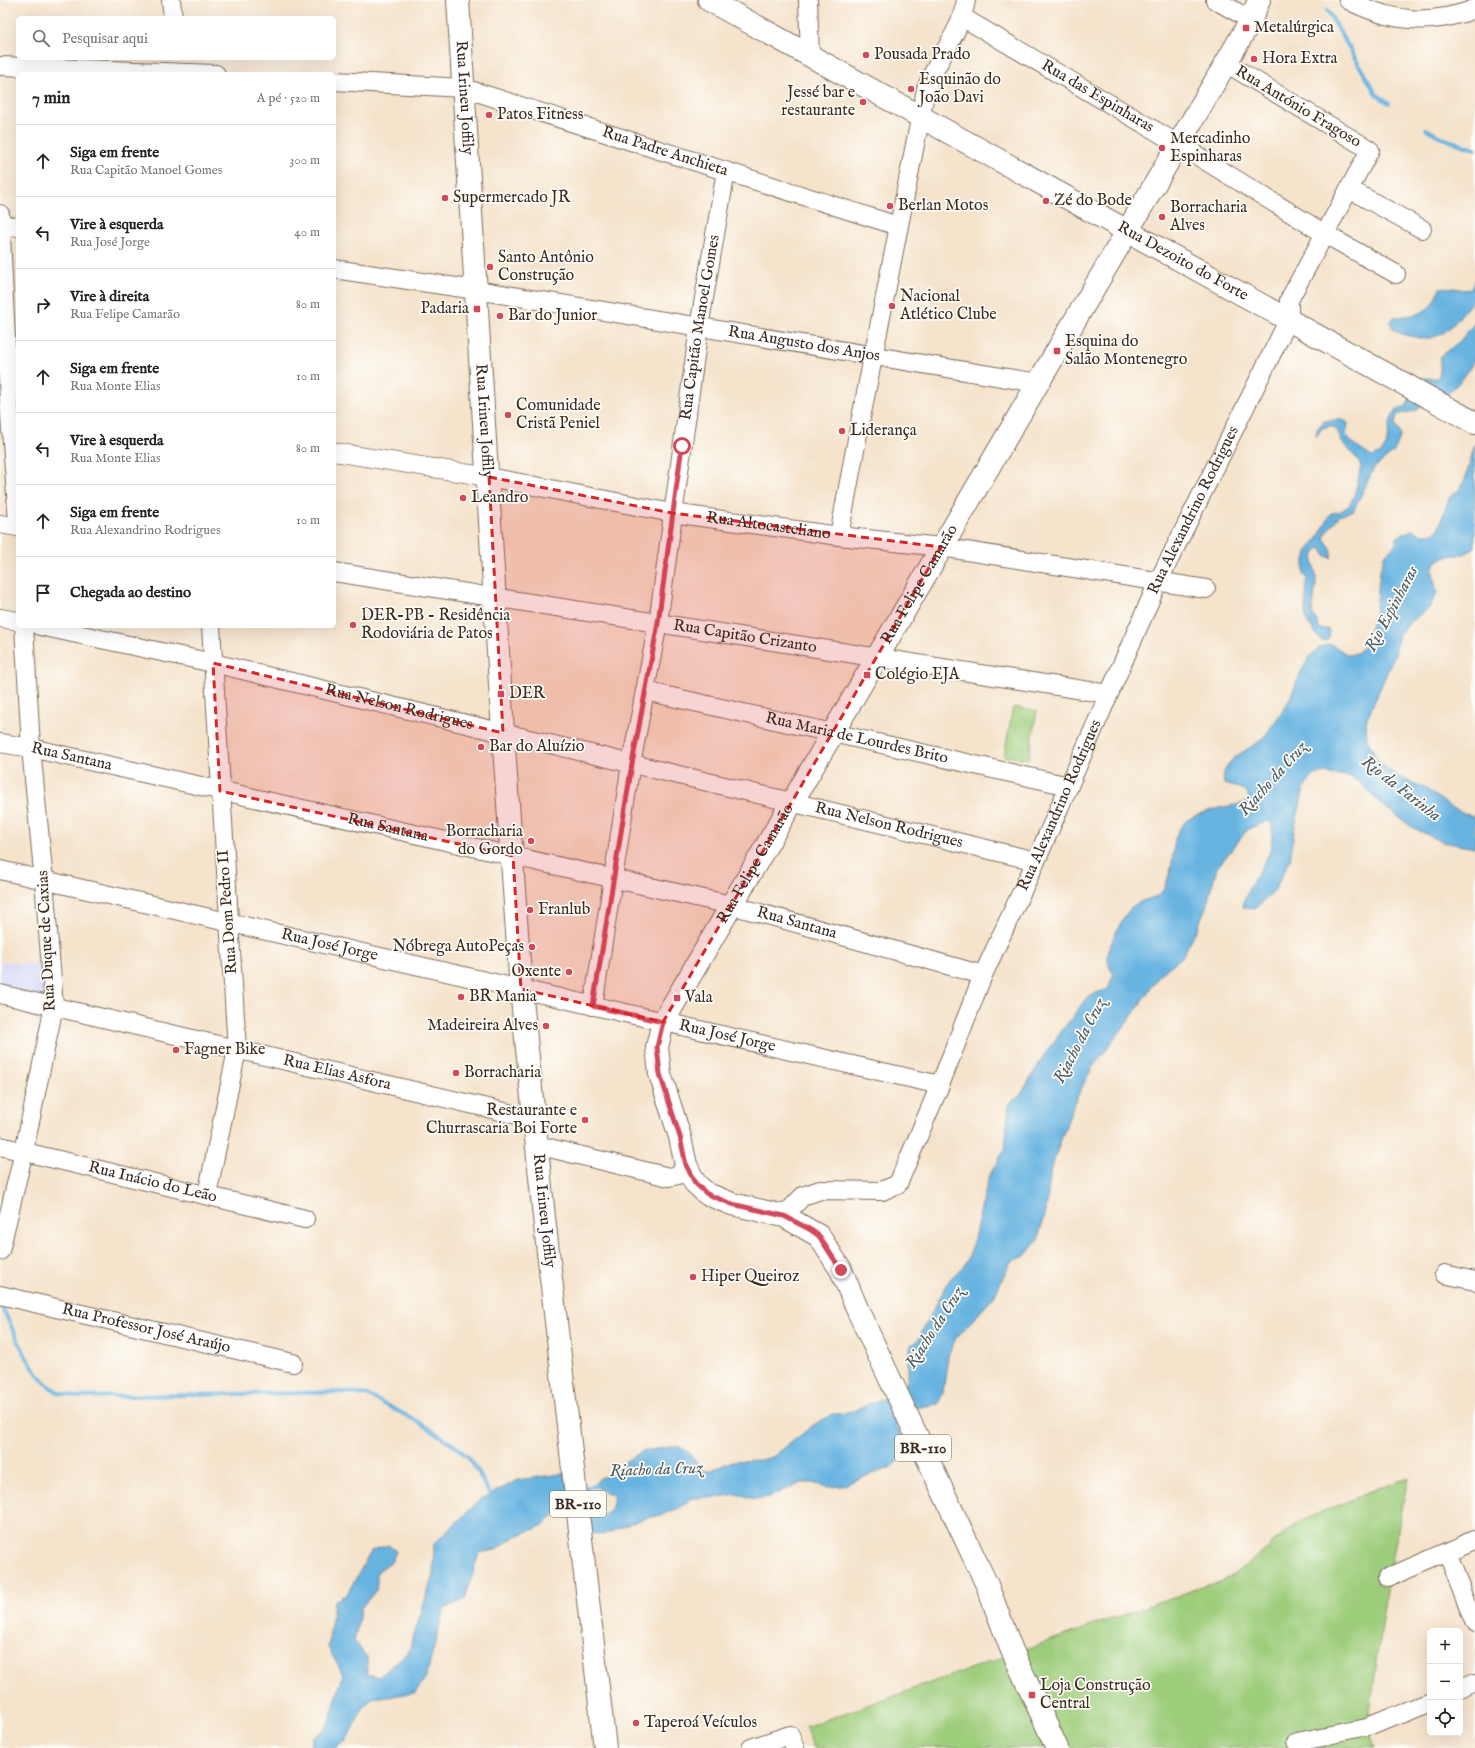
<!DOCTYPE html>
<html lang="pt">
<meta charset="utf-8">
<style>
body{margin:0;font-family:"IM FELL English",serif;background:#f2f2f2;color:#222}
.controls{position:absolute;right:12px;bottom:12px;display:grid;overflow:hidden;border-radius:6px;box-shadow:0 4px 16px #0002}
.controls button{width:36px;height:36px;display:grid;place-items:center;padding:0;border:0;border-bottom:1px solid #e0e0e0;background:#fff;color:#222;font:20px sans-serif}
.stop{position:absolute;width:12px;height:12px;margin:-9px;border:3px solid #d1495b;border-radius:50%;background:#fff}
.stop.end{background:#d1495b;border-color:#fff;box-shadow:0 1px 4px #0008}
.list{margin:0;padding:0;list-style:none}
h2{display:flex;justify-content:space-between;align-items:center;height:52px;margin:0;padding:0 16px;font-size:17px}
h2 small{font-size:13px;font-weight:400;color:#767676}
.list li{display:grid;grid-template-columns:26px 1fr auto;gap:12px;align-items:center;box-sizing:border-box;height:72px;padding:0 16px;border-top:1px solid #e0e0e0}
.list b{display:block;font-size:15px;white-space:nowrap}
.list p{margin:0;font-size:13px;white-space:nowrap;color:#767676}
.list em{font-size:13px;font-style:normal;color:#767676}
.icon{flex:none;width:22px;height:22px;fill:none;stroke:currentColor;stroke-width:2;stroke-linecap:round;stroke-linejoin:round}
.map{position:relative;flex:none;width:1475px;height:1748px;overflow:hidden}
.search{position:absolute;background:#fff;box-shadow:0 4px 16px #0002;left:16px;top:16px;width:320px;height:44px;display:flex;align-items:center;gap:10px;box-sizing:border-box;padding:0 14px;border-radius:6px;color:#767676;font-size:15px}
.panel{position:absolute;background:#fff;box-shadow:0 4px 16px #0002;left:16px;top:72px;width:320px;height:556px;border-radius:6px}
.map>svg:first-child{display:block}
.built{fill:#d6d8f8}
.green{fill:#9ecd7c;stroke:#6c7c4d}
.water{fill:#68b4e1;stroke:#526f80}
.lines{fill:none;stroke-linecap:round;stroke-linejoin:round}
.stream{stroke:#68b4e1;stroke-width:4}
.minor-casing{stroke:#7c6b5b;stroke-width:20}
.major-casing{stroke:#7c6b5b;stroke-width:24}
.minor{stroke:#fff;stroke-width:18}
.major{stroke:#fff;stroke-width:22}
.route{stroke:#d1495b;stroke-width:5}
.marked{fill:#d62828;fill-opacity:0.2;stroke:#d62828;stroke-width:3;stroke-dasharray:8 5;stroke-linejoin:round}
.poi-dot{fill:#d1495b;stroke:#fdfcf7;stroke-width:1.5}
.labels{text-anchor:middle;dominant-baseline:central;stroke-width:3.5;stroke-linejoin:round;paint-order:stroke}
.shield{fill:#fdfcf7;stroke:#75695f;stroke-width:1}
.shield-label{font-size:15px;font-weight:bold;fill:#3b2a1e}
.poi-label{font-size:16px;fill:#3b2a1e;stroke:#fdfcf7;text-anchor:start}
.street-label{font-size:16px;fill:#3b2a1e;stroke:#fdfcf7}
.water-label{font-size:17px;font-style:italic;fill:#4b5a62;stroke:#fdfcf7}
</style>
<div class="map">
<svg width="1475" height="1748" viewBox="0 0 1475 1748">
<rect width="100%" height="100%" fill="#fdfcf7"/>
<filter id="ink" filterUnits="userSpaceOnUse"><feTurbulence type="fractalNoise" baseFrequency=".025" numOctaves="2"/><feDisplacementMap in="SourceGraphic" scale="8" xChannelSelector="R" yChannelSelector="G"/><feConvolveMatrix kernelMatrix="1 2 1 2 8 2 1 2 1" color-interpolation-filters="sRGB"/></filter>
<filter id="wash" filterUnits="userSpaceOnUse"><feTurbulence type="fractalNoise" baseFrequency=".012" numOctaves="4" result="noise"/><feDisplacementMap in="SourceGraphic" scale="16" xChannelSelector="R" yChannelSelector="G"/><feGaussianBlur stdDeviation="0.9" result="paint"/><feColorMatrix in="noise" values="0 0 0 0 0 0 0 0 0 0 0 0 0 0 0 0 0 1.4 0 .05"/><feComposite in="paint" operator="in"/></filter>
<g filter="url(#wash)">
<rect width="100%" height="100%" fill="#f5e3cb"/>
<polygon class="built" points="0,962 41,965 46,999 0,987"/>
<g class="green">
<polygon points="1013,707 1037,711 1029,759 1004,756"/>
<polygon points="1408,1477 1388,1583 1368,1726 1375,1748 814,1748 805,1727 1233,1576 1301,1520"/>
</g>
<g class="water">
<path d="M 1475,279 L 1475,299 C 1453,321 1446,346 1410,336 C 1401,334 1393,332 1390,323 L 1394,317 C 1407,316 1422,316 1431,305 C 1435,301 1437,293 1440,288 C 1452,285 1461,292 1471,289 Z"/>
<path d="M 1475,323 C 1475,333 1475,345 1475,355 C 1471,372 1457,386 1444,396 L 1416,382 L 1421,378 L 1438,378 L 1440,371 L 1440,356 L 1459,342 Z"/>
<path d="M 1413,390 L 1422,405 L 1417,410 L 1397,415 L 1395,423 L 1401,435 L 1394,452 L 1374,468 L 1354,510 L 1339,516 L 1328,530 L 1324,538 L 1332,551 L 1331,558 L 1326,556 L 1321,548 L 1316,550 L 1314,554 L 1313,563 L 1316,574 L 1316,584 L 1312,612 L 1320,629 L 1328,629 L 1330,634 L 1328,639 L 1323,642 C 1316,637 1314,627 1307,623 L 1305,612 L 1307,579 L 1304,574 L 1304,565 L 1307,552 L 1318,538 L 1331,513 L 1339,512 L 1349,506 L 1354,496 L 1361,467 L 1359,461 L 1341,441 L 1337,429 L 1330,426 L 1322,428 L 1316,437 L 1317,429 L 1324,421 C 1332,421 1341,417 1348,423 C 1348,427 1346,430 1346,433 C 1346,441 1366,453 1372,457 L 1381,453 L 1386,446 L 1391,419 L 1397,409 L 1406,407 Z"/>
<path d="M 1475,444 L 1475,547 C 1459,563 1444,547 1432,568 L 1437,593 L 1429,608 L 1410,622 L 1399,634 L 1395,654 L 1366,721 L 1367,739 L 1377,759 L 1388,770 L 1403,779 L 1425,788 L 1449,806 L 1475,818 L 1475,848 L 1442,842 L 1412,827 L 1380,803 L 1360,782 L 1348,776 L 1323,773 L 1314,775 L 1304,788 L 1294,831 L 1290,860 L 1274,891 L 1258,907 L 1249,909 L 1243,907 C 1246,886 1261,872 1269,853 C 1273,845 1272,833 1272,824 L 1268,821 L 1248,829 L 1217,868 L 1206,907 L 1196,931 L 1182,957 L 1161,973 L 1130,1019 L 1092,1068 L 1074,1103 L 1051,1168 L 1047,1204 L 1038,1240 L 1024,1257 L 1011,1261 L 994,1297 L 956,1338 L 948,1356 L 943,1393 L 938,1404 L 898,1411 L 896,1425 L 900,1433 L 902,1446 L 899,1460 L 890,1468 L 866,1476 L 842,1486 L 827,1487 L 812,1483 L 799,1483 L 770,1497 L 755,1499 L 737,1494 L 720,1497 L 692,1498 L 679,1508 L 661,1515 L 642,1519 L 603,1535 L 586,1532 L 583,1510 L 602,1516 C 612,1511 614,1505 613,1495 L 599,1489 L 595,1483 L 600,1478 L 617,1472 L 626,1461 L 643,1451 L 677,1446 L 688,1451 L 702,1470 L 709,1471 L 733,1461 L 762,1460 L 774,1456 L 815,1424 L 832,1414 L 848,1413 L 879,1400 L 892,1398 L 904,1389 L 908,1378 L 908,1359 L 911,1345 L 919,1339 L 926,1323 L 950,1279 L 966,1263 L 971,1251 L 989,1176 L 1005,1149 L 1009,1103 L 1020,1096 L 1046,1052 L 1088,996 L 1108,989 L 1113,975 C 1110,968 1107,962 1108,954 C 1110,943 1124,913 1133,906 C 1144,897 1159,901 1165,886 C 1168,878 1171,870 1172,862 C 1175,845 1172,831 1189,819 C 1204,810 1227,807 1244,803 L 1249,798 C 1246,787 1233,787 1224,784 C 1219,760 1246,752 1261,740 C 1266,736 1270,728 1274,723 C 1279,716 1285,708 1289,700 C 1299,680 1306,647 1331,644 L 1348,655 L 1357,653 L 1365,645 L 1376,610 L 1380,570 L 1385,554 L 1396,545 L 1397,537 L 1412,530 C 1423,535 1428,536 1438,530 L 1449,498 L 1459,490 L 1465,480 Z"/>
<polygon points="567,1473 571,1508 553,1517 542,1526 516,1536 496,1550 479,1553 465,1599 444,1609 426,1677 415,1693 372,1698 363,1708 346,1741 335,1748 310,1748 313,1736 324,1731 329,1722 343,1675 328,1647 334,1601 347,1594 372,1550 388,1545 396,1551 392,1561 377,1572 377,1589 361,1608 354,1642 367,1657 367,1674 379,1677 409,1651 433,1575 434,1544 481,1499 518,1480"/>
</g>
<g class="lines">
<g class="stream">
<polyline points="1327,10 1376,94 1389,103"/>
<polyline points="1426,129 1445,139 1475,149"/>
<path d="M 1,1305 C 14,1330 31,1379 58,1392 C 64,1394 71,1395 76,1397 L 347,1392 L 367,1395 L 417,1421 L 451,1443 L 468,1457 L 478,1471 L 484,1484 L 493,1499"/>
<polyline points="582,1488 601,1485"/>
</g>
</g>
</g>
<g filter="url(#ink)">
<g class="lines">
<defs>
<g id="minor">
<polyline points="171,0 173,18"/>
<polyline points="808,0 810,56"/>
<polyline points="1215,0 1251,20"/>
<path d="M 1348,0 C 1391,22 1429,26 1475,9"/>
<path id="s1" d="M 962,17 L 1178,144 L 1325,234 L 1396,274"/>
<polyline points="0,66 216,74"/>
<path id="s2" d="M 334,81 L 464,88 L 898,226"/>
<polyline points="1349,189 1422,229"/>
<polyline points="0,214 9,402 18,522"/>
<polyline points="0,224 18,227"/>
<path id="s3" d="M 334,269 L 476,290 L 1038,383"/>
<path id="s4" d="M 334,452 L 489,477 L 672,513 L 839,536 L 941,547 L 1206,589"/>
<polyline points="0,524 18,527"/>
<path d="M 839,536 L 860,423 L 926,89 C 937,59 961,32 966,0"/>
<path id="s5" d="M 334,572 L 1108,694"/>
<polyline points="0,618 18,621"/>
<path id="s6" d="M 40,626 L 213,663 L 1036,861"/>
<path id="s7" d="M 645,691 L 1069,786"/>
<path id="s8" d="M 0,743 L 31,748 L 731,905 L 983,975"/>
<path id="s9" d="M 0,870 L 940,1085"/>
<path id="s10" d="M 0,994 L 534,1119"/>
<path id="s11" d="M 593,1006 L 631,764 L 658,623 L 699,327 L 726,171"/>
<polyline points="537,1145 669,1177 678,1175 686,1165"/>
<path id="s12" d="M 0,1146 L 305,1219"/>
<polyline points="207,1195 237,1050 211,626"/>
<path id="s13" d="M 784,1216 L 803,1196 L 820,1190 L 882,1191 L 898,1184 L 940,1085 L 983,975 L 1036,861 L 1158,582 L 1289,319 L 1289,300 L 1370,150 L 1226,63"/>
<polyline points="0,1251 24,1151 54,1006 44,881 31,748 24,626"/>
<polyline points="1444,1274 1475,1281"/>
<path id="s14" d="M 0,1295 L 293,1363"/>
<polyline points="1447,1552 1475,1623"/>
<polyline points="1387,1578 1475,1540"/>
<polyline points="1460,1690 1475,1683"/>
<polyline points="1297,1742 1367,1728 1430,1702"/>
<polyline points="751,1748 790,1735 795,1748"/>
</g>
<g id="major">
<path id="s15" d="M 458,0 L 503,733 L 521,989 L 544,1217 L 605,1748"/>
<path id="s16" d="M 709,0 L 1475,423"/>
<path id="s17" d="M 1057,1748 L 1011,1648 L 987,1585 L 858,1311 L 841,1270 L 819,1236 L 784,1216 L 732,1204 L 707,1194 L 695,1183 L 686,1165 L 680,1137 L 660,1074 L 657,1047 L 663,1022 L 1226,63 L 1251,20 L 1259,0"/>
</g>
</defs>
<use href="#minor" class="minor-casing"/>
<use href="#major" class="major-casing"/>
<use href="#minor" class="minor"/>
<use href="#major" class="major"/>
</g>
</g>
<g class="lines" filter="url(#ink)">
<polyline class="route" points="682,446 658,623 632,764 593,1006 663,1022 657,1047 660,1074 680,1137 686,1165 695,1183 707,1194 732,1204 784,1216 811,1230 819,1236 841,1270"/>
</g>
<path class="marked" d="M 489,477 L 672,513 L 941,547 L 663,1022 L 521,989 L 513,856 L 220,791 L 213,663 L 503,733 Z"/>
<g class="poi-dot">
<rect x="1242" y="24" width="8" height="8" rx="2"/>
<circle cx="866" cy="55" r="4"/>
<circle cx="1254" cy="59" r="4"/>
<circle cx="911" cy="89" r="4"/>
<circle cx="863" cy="102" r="4"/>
<circle cx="489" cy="115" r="4"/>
<circle cx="1162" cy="148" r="4"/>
<circle cx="445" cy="198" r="4"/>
<circle cx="1046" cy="201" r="4"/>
<circle cx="890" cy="206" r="4"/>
<circle cx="1162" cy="217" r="4"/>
<circle cx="490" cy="267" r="4"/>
<circle cx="892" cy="306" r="4"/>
<rect x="473" y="305" width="8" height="8" rx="2"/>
<circle cx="500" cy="316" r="4"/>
<rect x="1053" y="347" width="8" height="8" rx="2"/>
<circle cx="508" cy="415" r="4"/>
<circle cx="842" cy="431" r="4"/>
<circle cx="463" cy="498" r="4"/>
<circle cx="353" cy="625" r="4"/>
<rect x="863" y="671" width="8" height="8" rx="2"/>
<rect x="497" y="690" width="8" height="8" rx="2"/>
<circle cx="481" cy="747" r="4"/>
<circle cx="531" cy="841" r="4"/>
<circle cx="530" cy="910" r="4"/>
<circle cx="532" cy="947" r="4"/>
<circle cx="569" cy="972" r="4"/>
<circle cx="461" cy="997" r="4"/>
<rect x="673" y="994" width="8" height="8" rx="2"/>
<circle cx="546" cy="1026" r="4"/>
<circle cx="176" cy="1050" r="4"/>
<circle cx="456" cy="1073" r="4"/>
<circle cx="585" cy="1120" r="4"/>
<circle cx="693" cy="1277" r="4"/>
<rect x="1028" y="1691" width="8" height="8" rx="2"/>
<circle cx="636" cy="1723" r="4"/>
</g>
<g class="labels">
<g class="shield">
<rect x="895" y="1435" width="56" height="26" rx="3"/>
<rect x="550" y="1491" width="56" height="26" rx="3"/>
</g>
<g class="shield-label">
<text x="923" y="1448">BR-110</text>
<text x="578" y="1504">BR-110</text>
</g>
<g class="poi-label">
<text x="1254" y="28">Metalúrgica</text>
<text x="874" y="55">Pousada Prado</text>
<text x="1262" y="59">Hora Extra</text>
<text x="919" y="80">Esquinão do<tspan x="919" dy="18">João Davi</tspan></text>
<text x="855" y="93" text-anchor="end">Jessé bar e<tspan x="855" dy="18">restaurante</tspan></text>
<text x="497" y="115">Patos Fitness</text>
<text x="1170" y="139">Mercadinho<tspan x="1170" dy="18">Espinharas</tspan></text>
<text x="453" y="198">Supermercado JR</text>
<text x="1054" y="201">Zé do Bode</text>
<text x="898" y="206">Berlan Motos</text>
<text x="1170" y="208">Borracharia<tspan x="1170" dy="18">Alves</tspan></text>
<text x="498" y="258">Santo Antônio<tspan x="498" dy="18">Construção</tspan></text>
<text x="900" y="297">Nacional<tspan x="900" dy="18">Atlético Clube</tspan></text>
<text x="469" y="309" text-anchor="end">Padaria</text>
<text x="508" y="316">Bar do Junior</text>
<text x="1065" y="342">Esquina do<tspan x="1065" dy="18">Salão Montenegro</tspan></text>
<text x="516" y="406">Comunidade<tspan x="516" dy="18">Cristã Peniel</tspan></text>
<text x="850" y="431">Liderança</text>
<text x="471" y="498">Leandro</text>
<text x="361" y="616">DER-PB - Residência<tspan x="361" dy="18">Rodoviária de Patos</tspan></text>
<text x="875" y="675">Colégio EJA</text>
<text x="509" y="694">DER</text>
<text x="489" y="747">Bar do Aluízio</text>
<text x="523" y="832" text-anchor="end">Borracharia<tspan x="523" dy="18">do Gordo</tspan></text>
<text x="538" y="910">Franlub</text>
<text x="524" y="947" text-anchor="end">Nóbrega AutoPeças</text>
<text x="561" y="972" text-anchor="end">Oxente</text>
<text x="469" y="997">BR Mania</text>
<text x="685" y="998">Vala</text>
<text x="538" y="1026" text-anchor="end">Madeireira Alves</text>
<text x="184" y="1050">Fagner Bike</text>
<text x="464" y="1073">Borracharia</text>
<text x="577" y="1111" text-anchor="end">Restaurante e<tspan x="577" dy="18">Churrascaria Boi Forte</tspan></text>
<text x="701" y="1277">Hiper Queiroz</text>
<text x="1040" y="1686">Loja Construção<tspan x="1040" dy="18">Central</tspan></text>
<text x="644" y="1723">Taperoá Veículos</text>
</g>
<g class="street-label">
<text stroke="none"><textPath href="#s1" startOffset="157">Rua das Espinharas</textPath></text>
<text stroke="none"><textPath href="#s15" startOffset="98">Rua Irineu Joffily</textPath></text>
<text transform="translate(1298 107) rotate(31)">Rua António Fragoso</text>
<text stroke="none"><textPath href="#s2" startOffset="341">Rua Padre Anchieta</textPath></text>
<text stroke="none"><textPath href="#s16" startOffset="541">Rua Dezoito do Forte</textPath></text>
<text stroke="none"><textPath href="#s11" startOffset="687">Rua Capitão Manoel Gomes</textPath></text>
<text stroke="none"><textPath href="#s3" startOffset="476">Rua Augusto dos Anjos</textPath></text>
<text stroke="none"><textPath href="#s15" startOffset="422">Rua Irineu Joffily</textPath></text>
<text stroke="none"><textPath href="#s13" startOffset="861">Rua Alexandrino Rodrigues</textPath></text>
<text stroke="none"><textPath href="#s4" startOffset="441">Rua Altocasteliano</textPath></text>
<text stroke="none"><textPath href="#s17" startOffset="1377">Rua Felipe Camarão</textPath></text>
<text stroke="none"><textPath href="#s5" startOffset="416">Rua Capitão Crizanto</textPath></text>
<text stroke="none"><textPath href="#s6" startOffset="368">Rua Nelson Rodrigues</textPath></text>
<text stroke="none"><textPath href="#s7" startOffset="217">Rua Maria de Lourdes Brito</textPath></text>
<text stroke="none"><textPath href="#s8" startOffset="73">Rua Santana</textPath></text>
<text stroke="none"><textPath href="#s13" startOffset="537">Rua Alexandrino Rodrigues</textPath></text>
<text stroke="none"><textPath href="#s6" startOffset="872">Rua Nelson Rodrigues</textPath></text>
<text stroke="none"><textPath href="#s8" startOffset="397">Rua Santana</textPath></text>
<text stroke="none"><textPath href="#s17" startOffset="1053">Rua Felipe Camarão</textPath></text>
<text transform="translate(228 912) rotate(-94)">Rua Dom Pedro II</text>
<text stroke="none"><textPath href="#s8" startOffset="817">Rua Santana</textPath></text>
<text transform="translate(47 941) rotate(-93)">Rua Duque de Caxias</text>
<text stroke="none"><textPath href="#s9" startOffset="338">Rua José Jorge</textPath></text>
<text stroke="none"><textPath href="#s9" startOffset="746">Rua José Jorge</textPath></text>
<text stroke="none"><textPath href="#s10" startOffset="346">Rua Elias Asfora</textPath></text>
<text stroke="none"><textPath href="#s12" startOffset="157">Rua Inácio do Leão</textPath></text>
<text stroke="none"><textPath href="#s15" startOffset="1214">Rua Irineu Joffily</textPath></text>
<text stroke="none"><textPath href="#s14" startOffset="150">Rua Professor José Araújo</textPath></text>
</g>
<g class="water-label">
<text transform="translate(1392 609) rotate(-62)">Rio Espinharas</text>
<text transform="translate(1273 779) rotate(-48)">Riacho da Cruz</text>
<text transform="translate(1401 789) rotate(38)">Rio da Farinha</text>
<text transform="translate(1080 1041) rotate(-62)">Riacho da Cruz</text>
<text transform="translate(935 1328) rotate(-57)">Riacho da Cruz</text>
<text transform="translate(656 1470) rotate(-2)">Riacho da Cruz</text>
</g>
</g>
</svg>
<div class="controls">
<button>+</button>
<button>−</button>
<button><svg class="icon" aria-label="locate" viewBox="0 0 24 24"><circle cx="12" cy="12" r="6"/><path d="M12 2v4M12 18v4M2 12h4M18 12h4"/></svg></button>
</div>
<div class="stop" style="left:682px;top:446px"></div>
<div class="stop end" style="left:841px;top:1270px"></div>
<div class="search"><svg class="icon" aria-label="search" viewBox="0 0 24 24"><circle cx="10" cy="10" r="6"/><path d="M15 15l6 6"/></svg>Pesquisar aqui</div>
<section class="panel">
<h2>7 min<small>A pé · 520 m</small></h2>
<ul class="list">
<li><svg class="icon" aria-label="ahead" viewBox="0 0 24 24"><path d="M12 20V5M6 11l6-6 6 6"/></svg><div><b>Siga em frente</b><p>Rua Capitão Manoel Gomes</p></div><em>300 m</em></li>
<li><svg class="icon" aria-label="left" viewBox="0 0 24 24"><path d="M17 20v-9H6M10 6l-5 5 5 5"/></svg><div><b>Vire à esquerda</b><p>Rua José Jorge</p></div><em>40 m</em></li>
<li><svg class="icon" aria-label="right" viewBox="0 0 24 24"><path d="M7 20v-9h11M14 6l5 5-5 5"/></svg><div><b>Vire à direita</b><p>Rua Felipe Camarão</p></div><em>80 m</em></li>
<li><svg class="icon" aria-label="ahead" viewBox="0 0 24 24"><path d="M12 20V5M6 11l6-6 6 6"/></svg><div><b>Siga em frente</b><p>Rua Monte Elias</p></div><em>10 m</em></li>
<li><svg class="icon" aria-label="left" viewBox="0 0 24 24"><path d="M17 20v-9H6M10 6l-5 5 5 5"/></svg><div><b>Vire à esquerda</b><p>Rua Monte Elias</p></div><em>80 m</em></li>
<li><svg class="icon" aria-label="ahead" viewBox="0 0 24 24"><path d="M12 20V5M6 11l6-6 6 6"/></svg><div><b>Siga em frente</b><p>Rua Alexandrino Rodrigues</p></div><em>10 m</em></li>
<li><svg class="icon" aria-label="arrive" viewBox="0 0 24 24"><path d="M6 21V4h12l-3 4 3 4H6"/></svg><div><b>Chegada ao destino</b></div></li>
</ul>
</section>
</div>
